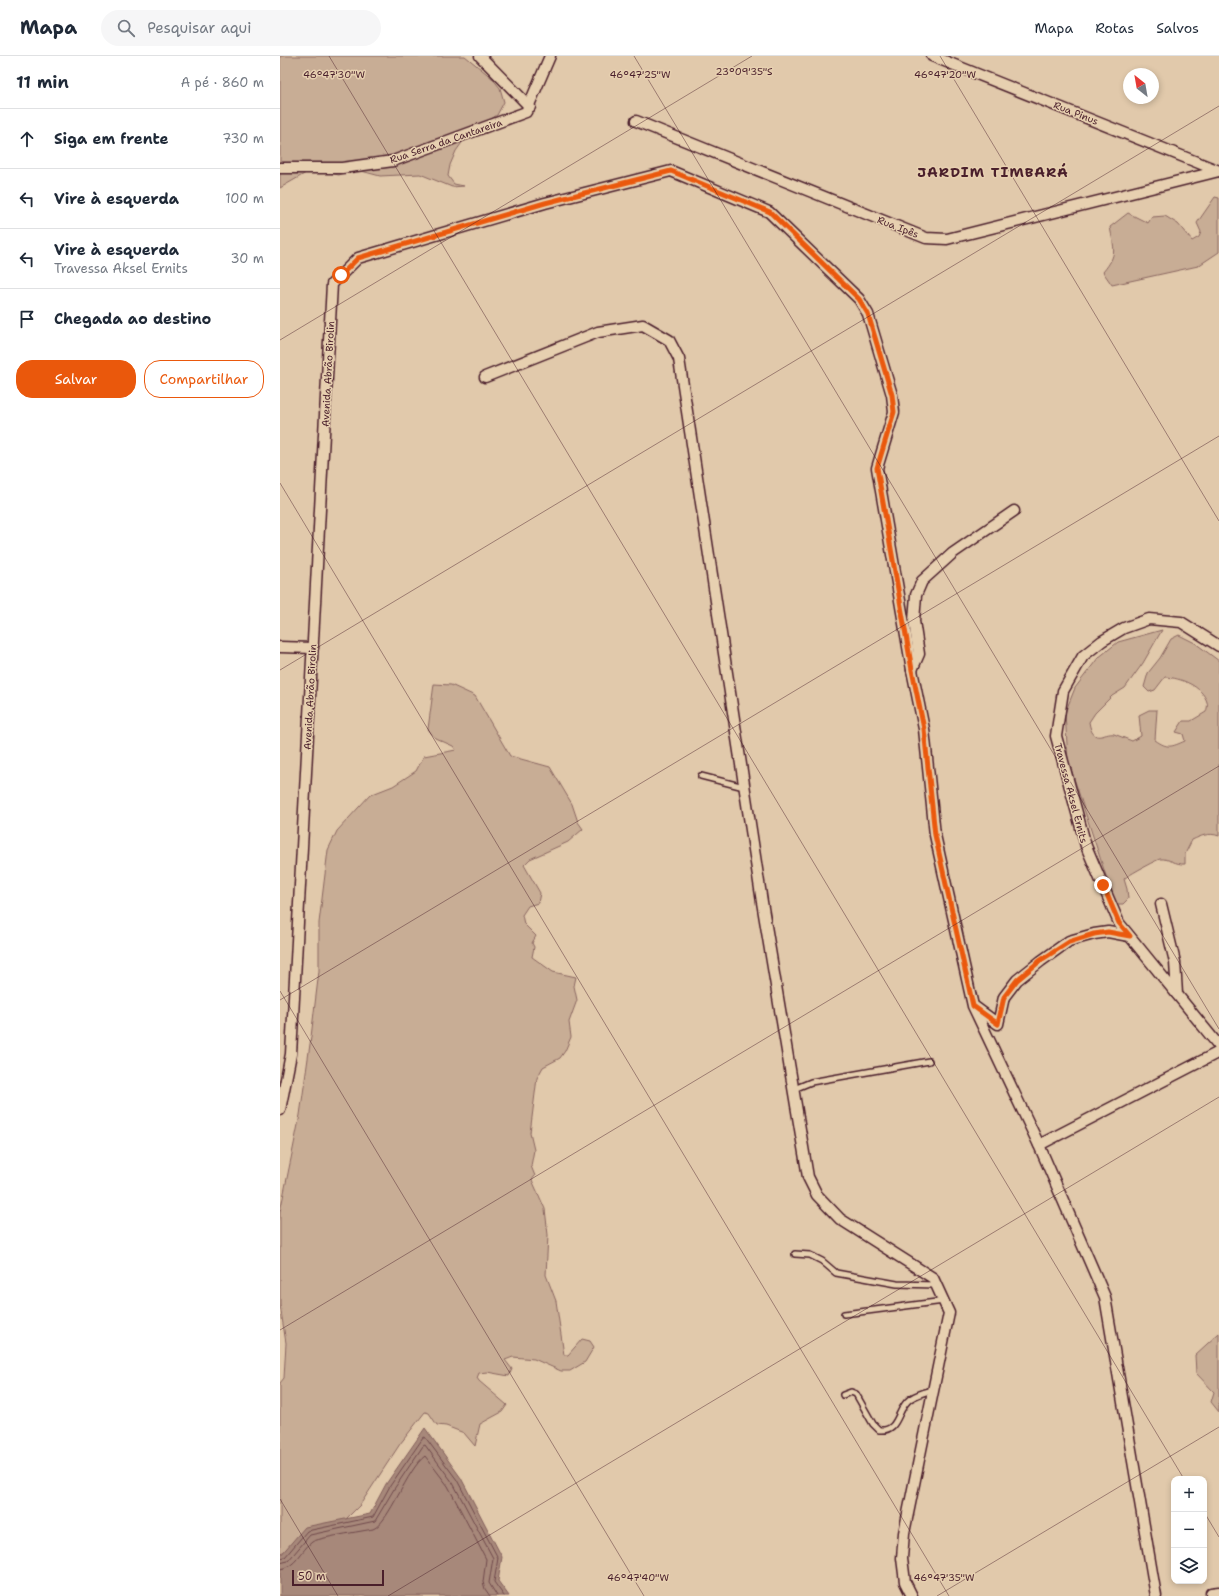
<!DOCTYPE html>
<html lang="pt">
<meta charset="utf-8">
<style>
body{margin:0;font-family:"Shantell Sans",sans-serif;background:#f6f6f7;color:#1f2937}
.controls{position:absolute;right:12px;bottom:12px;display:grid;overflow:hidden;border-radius:8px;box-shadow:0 2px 6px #0003}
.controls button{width:36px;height:36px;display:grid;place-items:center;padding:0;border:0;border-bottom:1px solid #e0e1e3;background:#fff;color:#1f2937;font:20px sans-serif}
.compass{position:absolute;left:843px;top:12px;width:36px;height:36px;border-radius:50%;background:#fff;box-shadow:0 2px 6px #0003;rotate:329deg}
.scale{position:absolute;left:12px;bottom:10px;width:92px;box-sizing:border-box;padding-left:4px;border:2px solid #4a1f2b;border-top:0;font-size:11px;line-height:14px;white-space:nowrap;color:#4a1f2b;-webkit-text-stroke:3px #e7d0b0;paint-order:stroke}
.stop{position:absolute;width:12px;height:12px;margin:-9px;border:3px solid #ea580c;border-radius:50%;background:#fff}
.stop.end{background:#ea580c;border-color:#fff;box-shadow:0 1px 4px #0008}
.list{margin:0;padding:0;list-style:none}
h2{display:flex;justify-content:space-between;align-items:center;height:52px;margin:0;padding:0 16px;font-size:17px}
h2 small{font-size:13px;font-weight:400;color:#747a83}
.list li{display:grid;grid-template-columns:26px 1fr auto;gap:12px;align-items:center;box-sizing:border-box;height:60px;padding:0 16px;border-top:1px solid #e0e1e3}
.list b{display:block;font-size:15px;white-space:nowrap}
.list p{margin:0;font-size:13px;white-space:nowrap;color:#747a83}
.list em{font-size:13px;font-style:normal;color:#747a83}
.actions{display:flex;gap:8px;padding:12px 16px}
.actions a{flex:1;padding:9px 0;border:1px solid #ea580c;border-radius:16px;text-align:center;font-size:14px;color:#ea580c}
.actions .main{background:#ea580c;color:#fff}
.icon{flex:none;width:22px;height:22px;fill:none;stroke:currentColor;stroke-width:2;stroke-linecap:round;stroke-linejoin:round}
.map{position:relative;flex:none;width:939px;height:1540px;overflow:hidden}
header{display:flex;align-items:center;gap:24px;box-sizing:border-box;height:56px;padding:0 20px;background:#fff;border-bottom:1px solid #e0e1e3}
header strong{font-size:19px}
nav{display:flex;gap:22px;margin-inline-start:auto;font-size:14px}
.search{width:280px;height:36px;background:#f6f6f7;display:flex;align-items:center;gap:10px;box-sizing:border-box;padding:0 14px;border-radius:22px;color:#747a83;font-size:15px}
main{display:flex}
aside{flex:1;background:#fff}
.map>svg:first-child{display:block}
.green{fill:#c8ad95;stroke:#896660}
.water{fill:#a7887a;stroke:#825e5a}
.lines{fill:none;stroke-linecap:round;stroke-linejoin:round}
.shore{stroke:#6f494b;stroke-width:1}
.lane-casing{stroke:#4a1f2b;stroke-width:8}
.street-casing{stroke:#4a1f2b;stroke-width:13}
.lane{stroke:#e7d0b0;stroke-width:5}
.street{stroke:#e7d0b0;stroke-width:10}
.route{stroke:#ea580c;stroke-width:5}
.ticks{fill:none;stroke:#4a1f2b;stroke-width:1;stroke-opacity:0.45}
.labels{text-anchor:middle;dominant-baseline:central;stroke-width:3;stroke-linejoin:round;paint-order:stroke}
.street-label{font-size:10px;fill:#4a1f2b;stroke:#e7d0b0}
.district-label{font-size:14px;font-weight:bold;letter-spacing:1px;fill:#4a1f2b;stroke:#e7d0b0}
.ticks-label{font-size:10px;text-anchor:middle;fill:#4a1f2b;stroke:#e7d0b0;stroke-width:3;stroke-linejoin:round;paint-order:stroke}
</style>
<header>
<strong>Mapa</strong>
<div class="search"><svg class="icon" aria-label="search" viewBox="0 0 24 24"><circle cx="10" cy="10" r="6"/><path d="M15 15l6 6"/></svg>Pesquisar aqui</div>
<nav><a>Mapa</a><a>Rotas</a><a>Salvos</a></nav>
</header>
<main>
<aside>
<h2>11 min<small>A pé · 860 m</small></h2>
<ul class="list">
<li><svg class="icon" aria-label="ahead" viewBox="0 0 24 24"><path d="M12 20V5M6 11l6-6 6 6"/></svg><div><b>Siga em frente</b></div><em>730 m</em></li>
<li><svg class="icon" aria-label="left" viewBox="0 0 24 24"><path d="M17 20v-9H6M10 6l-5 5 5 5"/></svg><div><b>Vire à esquerda</b></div><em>100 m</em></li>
<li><svg class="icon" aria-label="left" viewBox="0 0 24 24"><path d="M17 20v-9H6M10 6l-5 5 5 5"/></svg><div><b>Vire à esquerda</b><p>Travessa Aksel Ernits</p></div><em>30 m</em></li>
<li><svg class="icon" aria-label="arrive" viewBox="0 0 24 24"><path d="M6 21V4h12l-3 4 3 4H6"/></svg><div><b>Chegada ao destino</b></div></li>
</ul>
<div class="actions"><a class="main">Salvar</a><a>Compartilhar</a></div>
</aside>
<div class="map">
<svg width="939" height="1540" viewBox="0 0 939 1540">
<rect width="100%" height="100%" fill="#e1c9ab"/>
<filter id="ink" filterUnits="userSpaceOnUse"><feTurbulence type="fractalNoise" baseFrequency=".025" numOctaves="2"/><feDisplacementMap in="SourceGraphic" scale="8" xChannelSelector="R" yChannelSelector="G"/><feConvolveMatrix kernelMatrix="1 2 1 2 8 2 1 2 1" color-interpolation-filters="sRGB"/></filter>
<g filter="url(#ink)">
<g class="green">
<polygon points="0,0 185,0 212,22 220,32 224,46 217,59 186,81 176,95 170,109 168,120 174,128 184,130 172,131 140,118 100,120 74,113 59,119 43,116 26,117 0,132"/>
<path d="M 935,141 L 939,142 L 939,196 L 918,210 L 832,229 L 823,216 C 838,198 834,193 830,171 L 848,157 L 868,167 L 872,161 L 885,160 L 898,168 L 912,185 L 919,181 L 921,176 L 917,167 Z"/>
<path d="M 882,574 L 863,607 L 845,632 L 832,640 L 815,657 L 809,666 C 813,690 824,676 834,678 C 840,680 846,683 852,685 L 861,680 L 859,659 L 869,654 L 877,654 L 875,684 C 888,693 891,691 905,685 L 903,678 L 896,676 L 903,665 L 911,665 L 926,656 C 927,653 928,649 927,646 C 922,630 901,622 885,621 L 875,634 L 869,636 L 864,631 L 868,617 L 880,602 L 891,583 L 899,579 L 915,587 L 939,605 L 939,780 C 929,776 921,780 912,784 L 905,798 L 905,808 C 896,809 889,802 880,803 C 876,804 848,819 844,823 L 847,833 L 848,843 L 843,848 L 836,848 L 829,829 L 788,704 L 785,657 L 795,632 L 818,602 L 838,586 Z"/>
<polygon points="154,628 171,629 195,640 230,700 270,711 292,748 298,766 303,773 288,786 250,803 244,809 260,837 258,847 248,850 242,859 244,868 256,880 252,887 254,891 252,901 273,916 296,921 294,930 297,944 289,966 291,981 285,995 280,1002 263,1011 257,1022 250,1077 254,1094 251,1110 255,1120 252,1124 265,1153 268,1179 266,1219 276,1245 284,1299 288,1299 302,1283 310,1285 314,1291 305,1306 290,1315 281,1315 254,1303 233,1301 225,1304 232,1313 229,1320 207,1316 199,1317 197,1322 199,1325 227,1349 222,1356 200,1368 195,1390 184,1377 166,1370 157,1369 149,1357 145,1356 120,1388 80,1449 66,1463 6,1495 0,1497 0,1327 4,1322 6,1287 0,1249 0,1156 20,1059 31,981 39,915 39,867 48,794 57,775 90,739 113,730 136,715 144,700 176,694 173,690 155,682 148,673"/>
<polygon points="939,1277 939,1356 931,1346 934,1336 916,1317 915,1299"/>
</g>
<polygon class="water" points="145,1372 181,1422 222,1501 218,1525 229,1540 0,1540 0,1500 25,1471 90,1458 106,1428"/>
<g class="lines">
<g class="shore">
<polyline points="0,1502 5,1501 27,1475 93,1461 110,1430 143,1382 145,1381 177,1424 218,1502 214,1526 224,1540"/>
<polyline points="0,1507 8,1505 30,1479 95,1465 114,1433 143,1390 145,1389 173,1427 213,1502 209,1527 217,1540"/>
<path d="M 0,1513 C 16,1512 21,1494 32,1486 C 37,1482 83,1475 93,1473 C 109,1467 127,1413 145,1400 L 168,1430 L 206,1503 L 203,1526 L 205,1533 L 210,1540"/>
</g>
<defs>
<g id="lane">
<polyline points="421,720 464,731"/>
<polyline points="514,1033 531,1026 649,1005"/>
<polyline points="515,1198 530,1199 542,1205 556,1217 617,1228 656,1229"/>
<polyline points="564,1258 664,1245"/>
<path d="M 563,1339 L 571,1336 L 576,1338 L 593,1368 L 599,1374 C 620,1376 616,1353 630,1343 C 637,1338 645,1336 653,1334"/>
</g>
<g id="street">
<polyline points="200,0 250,51"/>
<polyline points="652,0 939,115"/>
<polyline points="356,65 646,182 667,183 939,115"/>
<polyline points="0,112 62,112 113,105 246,56 270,0"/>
<polyline points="205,321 318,276 363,269 389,284 399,303 482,846 528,1121 537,1139 560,1163 653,1222 669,1257 624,1477 622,1502 625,1526 632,1540"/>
<polyline points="939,590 901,566 869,563 844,572 822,585 803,600 783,635 776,680 806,790 839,867 939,990"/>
<polyline points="0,591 33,592"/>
<polyline points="632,614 639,598 634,565 636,539 642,525 673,497 734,455"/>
<polyline points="881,848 895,906 897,938"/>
<polyline points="695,951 718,968 724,941 737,924 761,905 789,885 814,878 828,876 849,880"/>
<polyline points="0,1054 11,998 52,228 78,202 265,147 391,115 489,156 579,243 588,258 612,339 614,356 597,412 632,614 644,673 655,779 693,950 759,1089 825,1241 876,1540"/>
<polyline points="759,1089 939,996"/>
<polyline points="931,1537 939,1536"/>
</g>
</defs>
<use href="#lane" class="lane-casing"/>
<use href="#street" class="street-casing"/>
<use href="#lane" class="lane"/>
<use href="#street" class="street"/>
</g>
</g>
<g class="lines" filter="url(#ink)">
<polyline class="route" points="61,219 78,202 265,147 391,115 490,156 579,243 588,258 612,339 614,356 597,412 632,614 644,673 655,779 693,950 718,968 724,941 737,924 761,904 789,886 814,878 828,876 850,880 839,867 823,829"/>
</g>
<path class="ticks" d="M 49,0 L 904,1423M 354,0 L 939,973M 660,0 L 939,465M 0,284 L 472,0M 0,427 L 669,1540M 0,614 L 939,50M 0,935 L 364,1540M 0,944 L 939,380M 0,1274 L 939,710M 0,1443 L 58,1540M 924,1456 L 939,1481M 108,1540 L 939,1041M 657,1540 L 939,1371"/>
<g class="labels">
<g class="street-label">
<text transform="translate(796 57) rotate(22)">Rua Pinus</text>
<text transform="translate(166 85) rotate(-19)">Rua Serra da Cantareira</text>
<text transform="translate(618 171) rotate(21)">Rua Ipês</text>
<text transform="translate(48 318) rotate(-87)">Avenida Abrão Birolin</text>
<text transform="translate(30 641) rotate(-87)">Avenida Abrão Birolin</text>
<text transform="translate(791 737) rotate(75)">Travessa Aksel Ernits</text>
</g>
<g class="district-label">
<text x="713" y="116">JARDIM TIMBARÁ</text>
</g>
</g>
<g class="ticks-label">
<text x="464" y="19">23°09'35"S</text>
<text x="54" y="22">46°47'30"W</text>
<text x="360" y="22">46°47'25"W</text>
<text x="665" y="22">46°47'20"W</text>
<text x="358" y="1525">46°47'40"W</text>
<text x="664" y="1525">46°47'35"W</text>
</g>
</svg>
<div class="controls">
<button>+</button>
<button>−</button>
<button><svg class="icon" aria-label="layers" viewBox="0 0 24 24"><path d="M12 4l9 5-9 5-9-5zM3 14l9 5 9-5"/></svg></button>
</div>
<svg class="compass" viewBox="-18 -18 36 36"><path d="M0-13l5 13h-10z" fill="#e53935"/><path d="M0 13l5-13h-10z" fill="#747a83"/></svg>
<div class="scale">50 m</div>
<div class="stop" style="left:61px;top:219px"></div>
<div class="stop end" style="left:823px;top:829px"></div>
</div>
</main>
